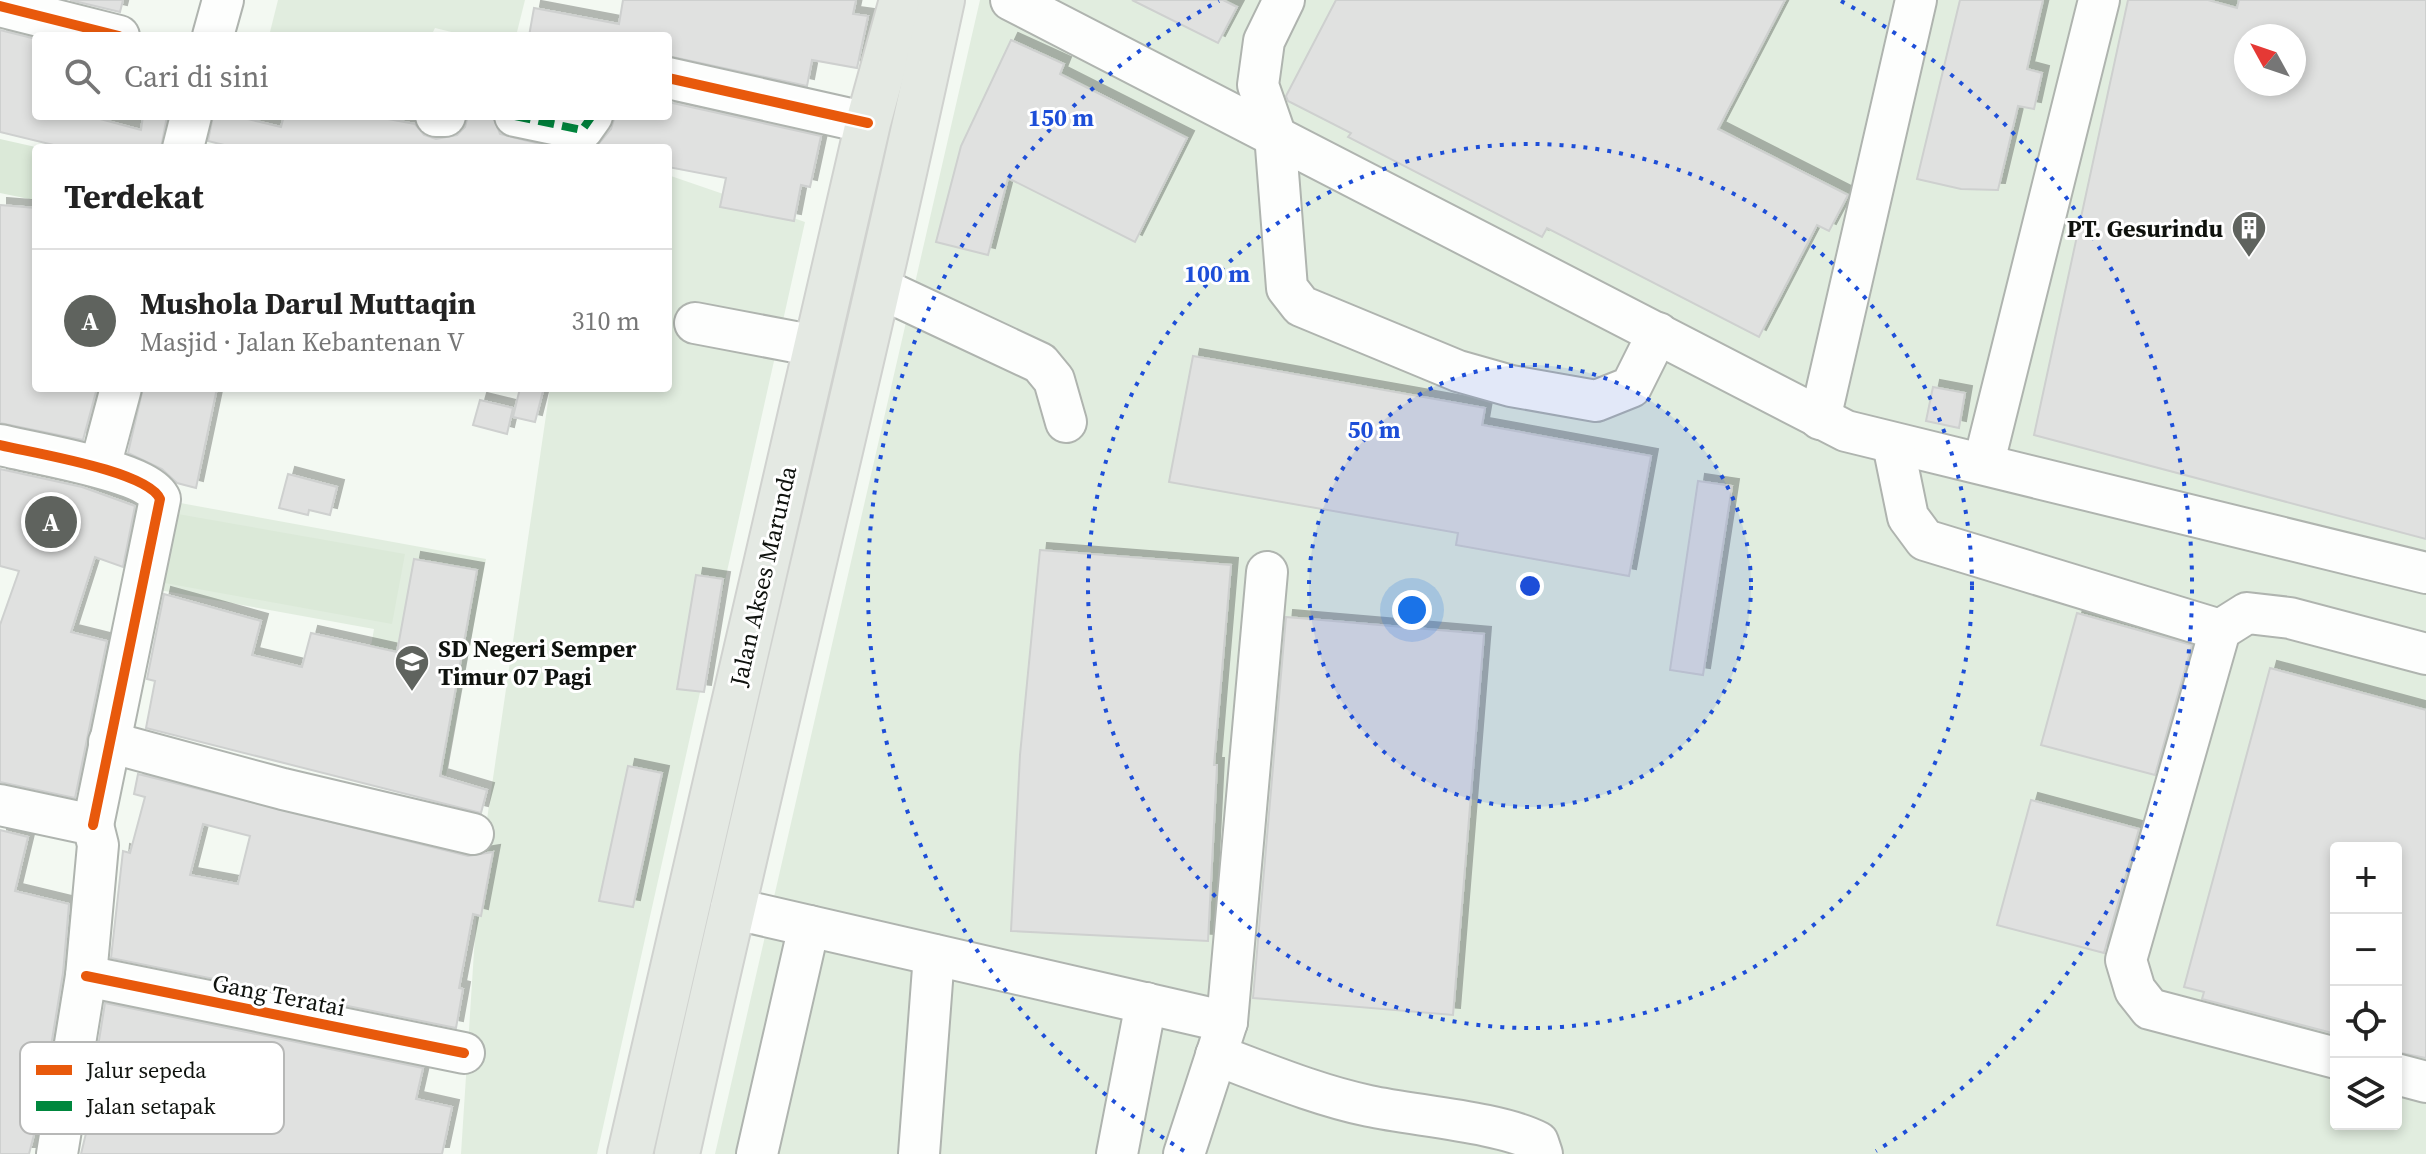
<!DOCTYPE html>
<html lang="id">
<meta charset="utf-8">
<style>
body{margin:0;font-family:"Source Serif 4",serif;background:#f6f6f6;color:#222}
.controls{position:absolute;right:24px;bottom:24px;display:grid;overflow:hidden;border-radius:8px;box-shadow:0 4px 12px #0003}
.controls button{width:72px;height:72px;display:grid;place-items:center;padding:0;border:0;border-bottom:2px solid #e0e0e0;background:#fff;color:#222;font:40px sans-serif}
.compass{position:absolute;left:2234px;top:24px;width:72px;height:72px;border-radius:50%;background:#fff;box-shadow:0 4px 12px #0003;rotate:310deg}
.you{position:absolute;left:1412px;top:610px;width:28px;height:28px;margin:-20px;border:6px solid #fff;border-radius:50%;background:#1a73e8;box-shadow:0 0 0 12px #1a73e833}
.badge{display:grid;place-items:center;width:52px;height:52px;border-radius:50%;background:#5f635e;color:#fff;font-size:26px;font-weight:700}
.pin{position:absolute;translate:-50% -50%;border:4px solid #fff;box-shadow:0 2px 8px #0006}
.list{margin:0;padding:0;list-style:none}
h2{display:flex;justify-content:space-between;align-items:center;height:104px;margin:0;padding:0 32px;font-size:34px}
h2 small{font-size:26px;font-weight:400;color:#767676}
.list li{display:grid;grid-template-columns:52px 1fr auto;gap:24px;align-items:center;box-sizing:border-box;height:144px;padding:0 32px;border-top:2px solid #e0e0e0}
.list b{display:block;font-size:30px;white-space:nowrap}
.list p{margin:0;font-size:26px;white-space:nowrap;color:#767676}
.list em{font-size:26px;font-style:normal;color:#767676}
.icon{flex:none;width:44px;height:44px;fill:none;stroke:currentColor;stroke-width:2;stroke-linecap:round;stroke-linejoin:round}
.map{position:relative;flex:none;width:2426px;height:1154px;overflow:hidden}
.search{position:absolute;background:#fff;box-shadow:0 4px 12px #0003;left:32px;top:32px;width:640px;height:88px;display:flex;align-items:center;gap:20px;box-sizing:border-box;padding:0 28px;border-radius:8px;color:#767676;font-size:30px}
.panel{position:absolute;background:#fff;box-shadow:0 4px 12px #0003;left:32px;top:144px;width:640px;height:248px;border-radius:8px}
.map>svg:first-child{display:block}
.built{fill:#e1eddf;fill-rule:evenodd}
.green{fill:#dbe9d8}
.building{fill:#e0e1e0;stroke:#ced0cf;stroke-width:2;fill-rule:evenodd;filter:url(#shadow)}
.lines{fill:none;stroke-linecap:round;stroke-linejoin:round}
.minor-casing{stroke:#afb4af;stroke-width:44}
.major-casing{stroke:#d0d2cf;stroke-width:48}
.minor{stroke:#fdfefd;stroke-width:40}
.major{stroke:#e4e9e3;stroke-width:44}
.quiet{stroke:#00873e;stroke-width:8;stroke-dasharray:16 8;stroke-linecap:butt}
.cycleway-casing{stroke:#fff;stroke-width:15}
.cycleway{stroke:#e8590c;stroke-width:10}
.ring{fill:none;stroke:#1d4ed8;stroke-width:4;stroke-dasharray:4 8}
.labels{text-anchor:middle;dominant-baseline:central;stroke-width:6;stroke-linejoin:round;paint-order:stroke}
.poi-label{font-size:24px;font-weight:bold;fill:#0f120e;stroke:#fff;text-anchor:end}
.street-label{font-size:24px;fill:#0f120e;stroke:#fff}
.key{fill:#fff;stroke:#b7b8b7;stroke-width:2}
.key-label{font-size:22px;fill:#0f120e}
.centre{fill:#1d4ed8;stroke:#fff;stroke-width:4}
.ring-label{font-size:24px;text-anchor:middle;font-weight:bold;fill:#1d4ed8;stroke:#fff;stroke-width:6;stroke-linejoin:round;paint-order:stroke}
</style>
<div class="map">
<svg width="2426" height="1154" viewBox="0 0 2426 1154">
<defs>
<filter id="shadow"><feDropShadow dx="7" dy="-7" stdDeviation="0" flood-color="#0004"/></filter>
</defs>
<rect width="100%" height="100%" fill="#f3f9f2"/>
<g class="built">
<polygon points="278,0 525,0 516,36 468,36 435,28 431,36 269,36"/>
<path d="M 980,0 L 2426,0 L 2426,1154 L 715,1154 ZM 2246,36 L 2294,36 L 2294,84 L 2246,84 ZM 2336,848 L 2396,848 L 2396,1124 L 2336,1124 Z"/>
<polygon points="668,175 805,222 597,1154 461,1154 479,874 550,388 668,388"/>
<polygon points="164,500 486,559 446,775 351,758 374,629 148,588"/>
</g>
<g class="green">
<polygon points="0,139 40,148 36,148 34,200 0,193"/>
<polygon points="172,513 405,554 392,624 159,582"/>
</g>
<g class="building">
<polygon points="70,0 123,0 120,12"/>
<polygon points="623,0 856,0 853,14 868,16 857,68 812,60 807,86 668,56 668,36 529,36 534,8 619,24"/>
<polygon points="1132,0 1223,0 1237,7 1218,43"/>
<polygon points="1336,0 1785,0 1718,129 1848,195 1829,231 1817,225 1759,337 1547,228 1542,237 1348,137 1351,133 1288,101 1286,96"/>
<polygon points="1960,0 2043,0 2027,69 2042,73 2034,109 2018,106 1998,190 1961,189 1917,179"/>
<path d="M 2128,0 L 2208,0 L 2237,8 L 2239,0 L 2426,0 L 2426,539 L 2034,435 ZM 2246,36 L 2294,36 L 2294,84 L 2246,84 Z"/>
<polygon points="0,30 36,39 36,116 89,116 141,130 143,116 167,116 161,148 66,148 0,132"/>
<polygon points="1011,40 1064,64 1060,74 1187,138 1135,242 1008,178 988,255 936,242 961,146"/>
<polygon points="668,102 821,136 810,187 801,185 794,221 720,207 726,178 668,167 668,148 595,148 611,129 615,116 668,116"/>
<polygon points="213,116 235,116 281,127 284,116 372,116 415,124 424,135 436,139 457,135 465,127 468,116 493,116 500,134 556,148 236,148 208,141"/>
<polygon points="0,205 36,208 36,388 97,388 83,440 0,423"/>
<polygon points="1193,356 1485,408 1482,425 1651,456 1629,576 1456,545 1458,533 1169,482"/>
<polygon points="1933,387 1965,393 1959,428 1926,421"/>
<polygon points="143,388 217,388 196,488 177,483 162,469 128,453"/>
<polygon points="520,388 543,391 535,422 513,417"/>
<polygon points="480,400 513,408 507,434 473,425"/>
<polygon points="0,469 82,487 135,506 123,567 95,557 71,632 107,641 75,798 0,782 0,625 19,571 0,566"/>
<polygon points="288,474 337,487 330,515 309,510 308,515 279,508"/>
<polygon points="1698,481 1732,486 1703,675 1670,670"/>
<polygon points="1040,550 1231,565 1214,765 1217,765 1208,941 1011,931 1020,755"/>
<polygon points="414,559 477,570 440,776 487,790 481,813 146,728 155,681 147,679 164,594 261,621 252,655 302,667 311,633 397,652"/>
<polygon points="696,575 723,579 704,692 677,689"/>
<polygon points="2077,613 2192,645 2155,775 2041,745"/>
<polygon points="1286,617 1484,634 1453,1015 1253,998"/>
<polygon points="2270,668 2426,710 2426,1058 2396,1052 2396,848 2336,848 2336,1034 2202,999 2204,992 2184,987"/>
<polygon points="628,766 662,773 633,907 599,901"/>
<path d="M 138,774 L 468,856 L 493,852 L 481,916 L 473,914 L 459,988 L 463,989 L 456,1028 L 111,958 L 123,851 L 130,853 L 145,797 L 134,794 ZM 203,824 L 250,836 L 238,884 L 190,875 Z"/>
<polygon points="2031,800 2139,829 2104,953 1997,925"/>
<polygon points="0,830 28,837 15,891 69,904 63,973 41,1107 29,1154 0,1154"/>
<polygon points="105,1003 423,1068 416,1099 452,1107 442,1154 81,1154 93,1104 89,1103"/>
</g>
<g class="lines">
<defs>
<g id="minor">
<polyline points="1011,0 1846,431 2426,573"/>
<polyline points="1284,0 1264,41 1258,85 1275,134 1287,288 1301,306 1458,371 1511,386 1596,401 1631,387 1658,333"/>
<polyline points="0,6 119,36"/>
<polyline points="213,36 223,0"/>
<polyline points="668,78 868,123"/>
<polyline points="436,116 445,116"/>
<polyline points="515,116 582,130 592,116"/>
<polyline points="183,148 191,116"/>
<polyline points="880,288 1040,363 1054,380 1066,422"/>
<polyline points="695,323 816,346"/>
<polyline points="1820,419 1916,0"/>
<polyline points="1893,444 1908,517 1925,540 2220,630"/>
<path d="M 0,445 C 33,453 148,471 160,499 L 93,825"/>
<polyline points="1984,462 2099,0"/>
<polyline points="100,467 121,388"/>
<polyline points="109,742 283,789 473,834"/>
<polyline points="0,805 93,825 98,845 86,976 57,1154"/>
<polyline points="731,908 1227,1022"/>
<polyline points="86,976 464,1053"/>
<path d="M 1216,1055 C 1267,1074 1317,1095 1369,1106 C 1416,1116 1500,1122 1538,1142 L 1542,1154"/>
<polyline points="2336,1058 2150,1009 2135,990 2126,960 2220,630 2247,613 2290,618 2426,654"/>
<polyline points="2396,1074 2426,1082"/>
<polyline points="757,1154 809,926"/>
<polyline points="919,1154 934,955"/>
<polyline points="1117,1154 1146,1003"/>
<polyline points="1184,1154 1227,1022 1267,572"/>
</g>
<g id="major">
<polyline points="630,1154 868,123 902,0"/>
<path d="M 677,1154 C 762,769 859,386 942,0"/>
</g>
</defs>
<use href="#minor" class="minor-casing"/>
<use href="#major" class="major-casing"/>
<use href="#minor" class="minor"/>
<use href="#major" class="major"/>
<g class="quiet">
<polyline points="436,116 445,116"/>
<polyline points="515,116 582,130 592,116"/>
</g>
<defs>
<g id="cycleway">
<polyline points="0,6 119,36"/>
<polyline points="668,78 868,123"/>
<path d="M 0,445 C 33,453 148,471 160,499 L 93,825"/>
<polyline points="86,976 464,1053"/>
</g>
</defs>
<use href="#cycleway" class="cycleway-casing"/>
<use href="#cycleway" class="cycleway"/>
</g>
<circle cx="1530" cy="586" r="221" fill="#1d4ed8" fill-opacity=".12"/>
<g class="ring">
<circle cx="1530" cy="586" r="221"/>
<circle cx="1530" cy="586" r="442"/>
<path d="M1184 1151A663 663 0 0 1 1219 1M1841 1A663 663 0 0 1 1876 1151"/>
</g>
<defs>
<symbol id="building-pin" viewBox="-11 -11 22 30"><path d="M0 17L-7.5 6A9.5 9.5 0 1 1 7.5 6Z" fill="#5f635e" stroke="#fff"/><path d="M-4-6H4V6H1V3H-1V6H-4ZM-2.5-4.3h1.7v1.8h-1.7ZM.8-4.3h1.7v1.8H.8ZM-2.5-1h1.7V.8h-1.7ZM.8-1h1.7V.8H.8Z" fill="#fff"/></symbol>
<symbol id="school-pin" viewBox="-11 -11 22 30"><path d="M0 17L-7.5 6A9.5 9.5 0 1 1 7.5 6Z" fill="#5f635e" stroke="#fff"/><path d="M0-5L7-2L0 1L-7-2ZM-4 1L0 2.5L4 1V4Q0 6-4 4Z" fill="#fff"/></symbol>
</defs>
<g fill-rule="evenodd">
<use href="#building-pin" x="2229" y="208" width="40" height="54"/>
<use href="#school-pin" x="392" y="642" width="40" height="54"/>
</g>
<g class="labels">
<g class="poi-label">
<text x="2223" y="228">PT. Gesurindu</text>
<text x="438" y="648" text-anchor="start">SD Negeri Semper<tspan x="438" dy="28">Timur 07 Pagi</tspan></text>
</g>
<g class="street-label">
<text transform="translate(763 576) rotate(-77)">Jalan Akses Marunda</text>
<text transform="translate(279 995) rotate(11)">Gang Teratai</text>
</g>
</g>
<rect x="20" y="1042" width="264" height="92" rx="12" class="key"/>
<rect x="36" y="1065" width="36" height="10" fill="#e8590c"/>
<rect x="36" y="1101" width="36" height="10" fill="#00873e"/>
<g class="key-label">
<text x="86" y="1078">Jalur sepeda</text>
<text x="86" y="1114">Jalan setapak</text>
</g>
<circle cx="1530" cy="586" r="12" class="centre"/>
<g class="ring-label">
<text x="1061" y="126">150 m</text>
<text x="1217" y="282">100 m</text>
<text x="1374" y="438">50 m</text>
</g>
</svg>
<div class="controls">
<button>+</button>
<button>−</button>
<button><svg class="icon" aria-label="locate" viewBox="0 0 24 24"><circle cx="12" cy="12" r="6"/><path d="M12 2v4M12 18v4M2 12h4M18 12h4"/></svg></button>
<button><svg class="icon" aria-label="layers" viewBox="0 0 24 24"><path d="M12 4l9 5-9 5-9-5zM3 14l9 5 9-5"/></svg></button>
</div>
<svg class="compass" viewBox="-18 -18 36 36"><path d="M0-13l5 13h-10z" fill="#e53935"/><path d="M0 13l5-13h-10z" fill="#767676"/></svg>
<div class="you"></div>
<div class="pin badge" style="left:51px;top:522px">A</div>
<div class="search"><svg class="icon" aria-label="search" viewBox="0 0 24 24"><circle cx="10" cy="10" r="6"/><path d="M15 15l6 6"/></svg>Cari di sini</div>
<section class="panel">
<h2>Terdekat<small></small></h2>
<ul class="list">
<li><span class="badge">A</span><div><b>Mushola Darul Muttaqin</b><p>Masjid · Jalan Kebantenan V</p></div><em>310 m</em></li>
</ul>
</section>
</div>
